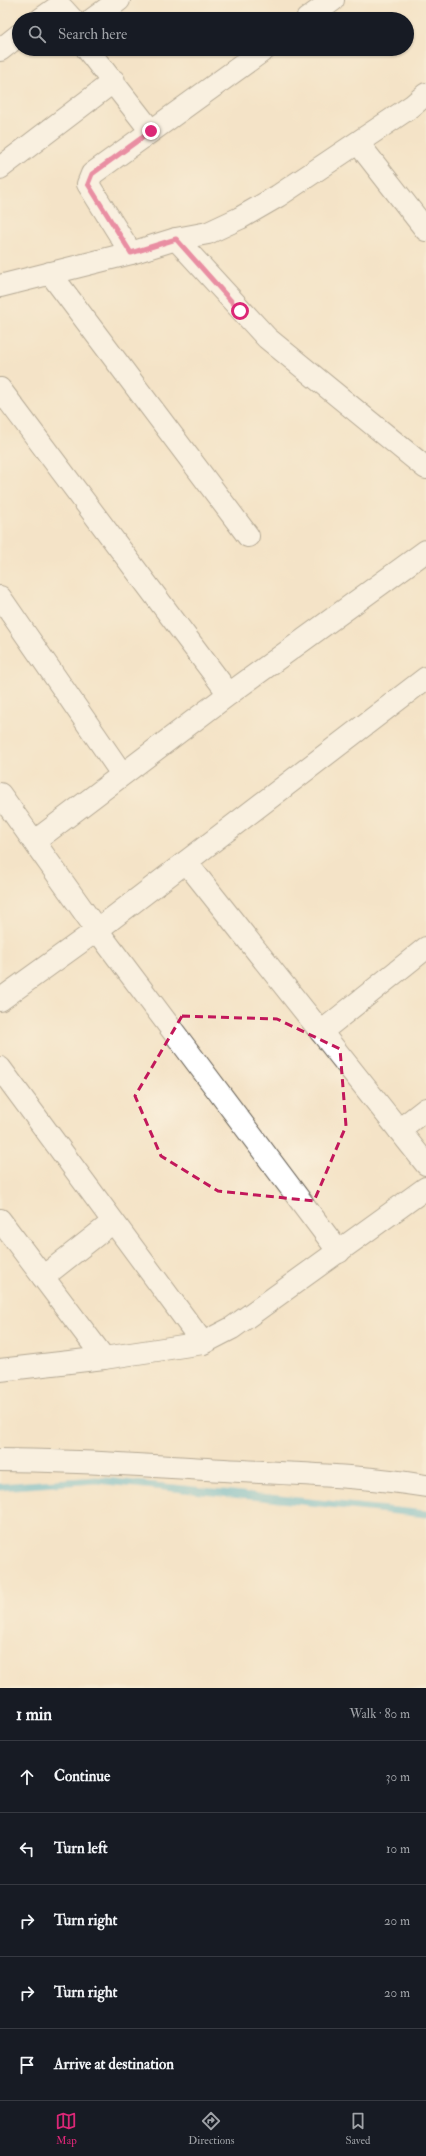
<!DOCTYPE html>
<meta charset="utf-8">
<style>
body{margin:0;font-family:"IM FELL Double Pica",serif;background:#20242c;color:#f1f3f6}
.stop{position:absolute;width:12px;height:12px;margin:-9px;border:3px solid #db2777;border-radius:50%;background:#fff}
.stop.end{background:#db2777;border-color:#fff;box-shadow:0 1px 4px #0008}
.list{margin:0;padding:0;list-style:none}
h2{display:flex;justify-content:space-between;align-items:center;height:52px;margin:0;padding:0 16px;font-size:17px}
h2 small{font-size:13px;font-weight:400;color:#9ea1a6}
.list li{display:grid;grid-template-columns:26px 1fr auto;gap:12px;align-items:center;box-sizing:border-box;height:72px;padding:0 16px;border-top:1px solid #363941}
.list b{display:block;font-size:15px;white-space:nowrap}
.list em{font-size:13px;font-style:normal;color:#9ea1a6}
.icon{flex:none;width:22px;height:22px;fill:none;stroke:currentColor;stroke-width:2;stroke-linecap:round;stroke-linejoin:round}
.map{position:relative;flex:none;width:426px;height:1688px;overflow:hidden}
.search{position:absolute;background:#171b24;box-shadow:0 1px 3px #0004;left:12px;right:12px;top:12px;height:44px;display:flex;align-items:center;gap:10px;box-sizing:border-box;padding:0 14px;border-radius:22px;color:#9ea1a6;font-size:15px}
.sheet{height:412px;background:#171b24}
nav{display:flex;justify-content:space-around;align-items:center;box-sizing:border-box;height:56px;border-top:1px solid #363941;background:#171b24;font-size:11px;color:#9ea1a6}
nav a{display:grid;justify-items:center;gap:2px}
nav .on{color:#db2777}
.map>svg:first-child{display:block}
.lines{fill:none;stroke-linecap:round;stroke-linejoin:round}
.stream{stroke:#51b6d0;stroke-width:7}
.minor-casing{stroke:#686258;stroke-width:24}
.minor{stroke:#fff;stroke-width:22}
.route{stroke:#db2777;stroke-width:5}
.marked{fill:none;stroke:#c2185b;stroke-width:3;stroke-dasharray:8 5;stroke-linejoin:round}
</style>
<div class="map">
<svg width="426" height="1688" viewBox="0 0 426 1688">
<rect width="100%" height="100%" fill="#fcf5e5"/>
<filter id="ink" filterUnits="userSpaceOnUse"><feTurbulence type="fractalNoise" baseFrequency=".025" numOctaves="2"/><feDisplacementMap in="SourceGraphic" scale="8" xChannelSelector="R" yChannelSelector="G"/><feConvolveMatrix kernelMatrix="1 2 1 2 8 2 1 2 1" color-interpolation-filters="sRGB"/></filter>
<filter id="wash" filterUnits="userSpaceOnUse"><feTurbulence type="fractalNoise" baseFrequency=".012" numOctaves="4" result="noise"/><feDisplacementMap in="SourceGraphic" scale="16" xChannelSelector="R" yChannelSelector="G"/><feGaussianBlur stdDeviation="0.9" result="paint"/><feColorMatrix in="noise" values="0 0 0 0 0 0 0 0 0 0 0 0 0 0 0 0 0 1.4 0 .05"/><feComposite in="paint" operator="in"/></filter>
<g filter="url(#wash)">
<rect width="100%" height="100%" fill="#f4e3c7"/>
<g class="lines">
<polyline class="stream" points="0,1487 96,1480 426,1514"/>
</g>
</g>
<g filter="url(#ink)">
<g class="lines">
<defs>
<g id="minor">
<polyline points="41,19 55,9 62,8 72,19"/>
<polyline points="93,19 119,0"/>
<polyline points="307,19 333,0"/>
<polyline points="87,49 151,131"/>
<polyline points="0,50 19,35"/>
<polyline points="358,143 426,230"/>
<polyline points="0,168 114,81"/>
<polyline points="176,239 267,338 426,468"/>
<polyline points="131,253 88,184 92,174 265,49"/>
<polyline points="50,273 248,536"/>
<polyline points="0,286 131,253 176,239 208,233 240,218 278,196 412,106 426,94"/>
<polyline points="0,389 229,694"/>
<polyline points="0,597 122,774"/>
<polyline points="0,794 97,930 339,1252"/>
<polyline points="35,841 229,694 426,551"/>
<polyline points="186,862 426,1164"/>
<polyline points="0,1000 97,930 426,678"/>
<polyline points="321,1032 426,948"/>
<polyline points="0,1068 203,1343"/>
<polyline points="399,1130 426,1109"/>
<polyline points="0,1220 104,1358"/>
<polyline points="43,1277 113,1222"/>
<polyline points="0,1370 104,1358 203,1343 232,1328 426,1188"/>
<path d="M 0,1460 C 75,1460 149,1466 224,1470 C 291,1474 360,1475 426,1486"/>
</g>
</defs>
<use href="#minor" class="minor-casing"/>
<use href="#minor" class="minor"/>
</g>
</g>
<g class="lines" filter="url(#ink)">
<polyline class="route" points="151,131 92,174 88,184 131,253 176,239 240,311"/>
</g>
<path d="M0 0H426V1688H0ZM 182,1016 L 277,1019 L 340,1049 L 346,1126 L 314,1201 L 218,1191 L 161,1156 L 135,1096 Z" fill="#f4e3c7" fill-opacity=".55" fill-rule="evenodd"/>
<path class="marked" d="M 182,1016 L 277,1019 L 340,1049 L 346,1126 L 314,1201 L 218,1191 L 161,1156 L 135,1096 Z"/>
</svg>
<div class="stop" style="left:240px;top:311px"></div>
<div class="stop end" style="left:151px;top:131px"></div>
<div class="search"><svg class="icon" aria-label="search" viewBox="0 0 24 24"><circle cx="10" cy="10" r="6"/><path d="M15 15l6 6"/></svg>Search here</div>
</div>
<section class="sheet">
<h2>1 min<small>Walk · 80 m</small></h2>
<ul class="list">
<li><svg class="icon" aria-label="ahead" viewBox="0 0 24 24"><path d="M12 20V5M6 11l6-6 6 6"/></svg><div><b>Continue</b></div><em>30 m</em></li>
<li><svg class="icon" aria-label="left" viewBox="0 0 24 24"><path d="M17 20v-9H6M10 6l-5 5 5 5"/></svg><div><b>Turn left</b></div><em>10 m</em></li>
<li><svg class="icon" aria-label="right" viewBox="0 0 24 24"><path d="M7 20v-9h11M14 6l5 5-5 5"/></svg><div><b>Turn right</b></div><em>20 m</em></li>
<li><svg class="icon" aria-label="right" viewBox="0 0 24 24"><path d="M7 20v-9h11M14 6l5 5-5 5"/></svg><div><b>Turn right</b></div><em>20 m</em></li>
<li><svg class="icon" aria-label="arrive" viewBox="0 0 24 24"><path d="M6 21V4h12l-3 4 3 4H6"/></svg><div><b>Arrive at destination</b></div></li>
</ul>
</section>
<nav>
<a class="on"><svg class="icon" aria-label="map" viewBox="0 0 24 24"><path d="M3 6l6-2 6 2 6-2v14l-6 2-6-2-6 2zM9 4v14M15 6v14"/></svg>Map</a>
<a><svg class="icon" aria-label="directions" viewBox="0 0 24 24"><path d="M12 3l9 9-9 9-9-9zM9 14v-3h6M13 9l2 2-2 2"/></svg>Directions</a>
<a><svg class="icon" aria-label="saved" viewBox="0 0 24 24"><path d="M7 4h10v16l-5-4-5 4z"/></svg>Saved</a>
</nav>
